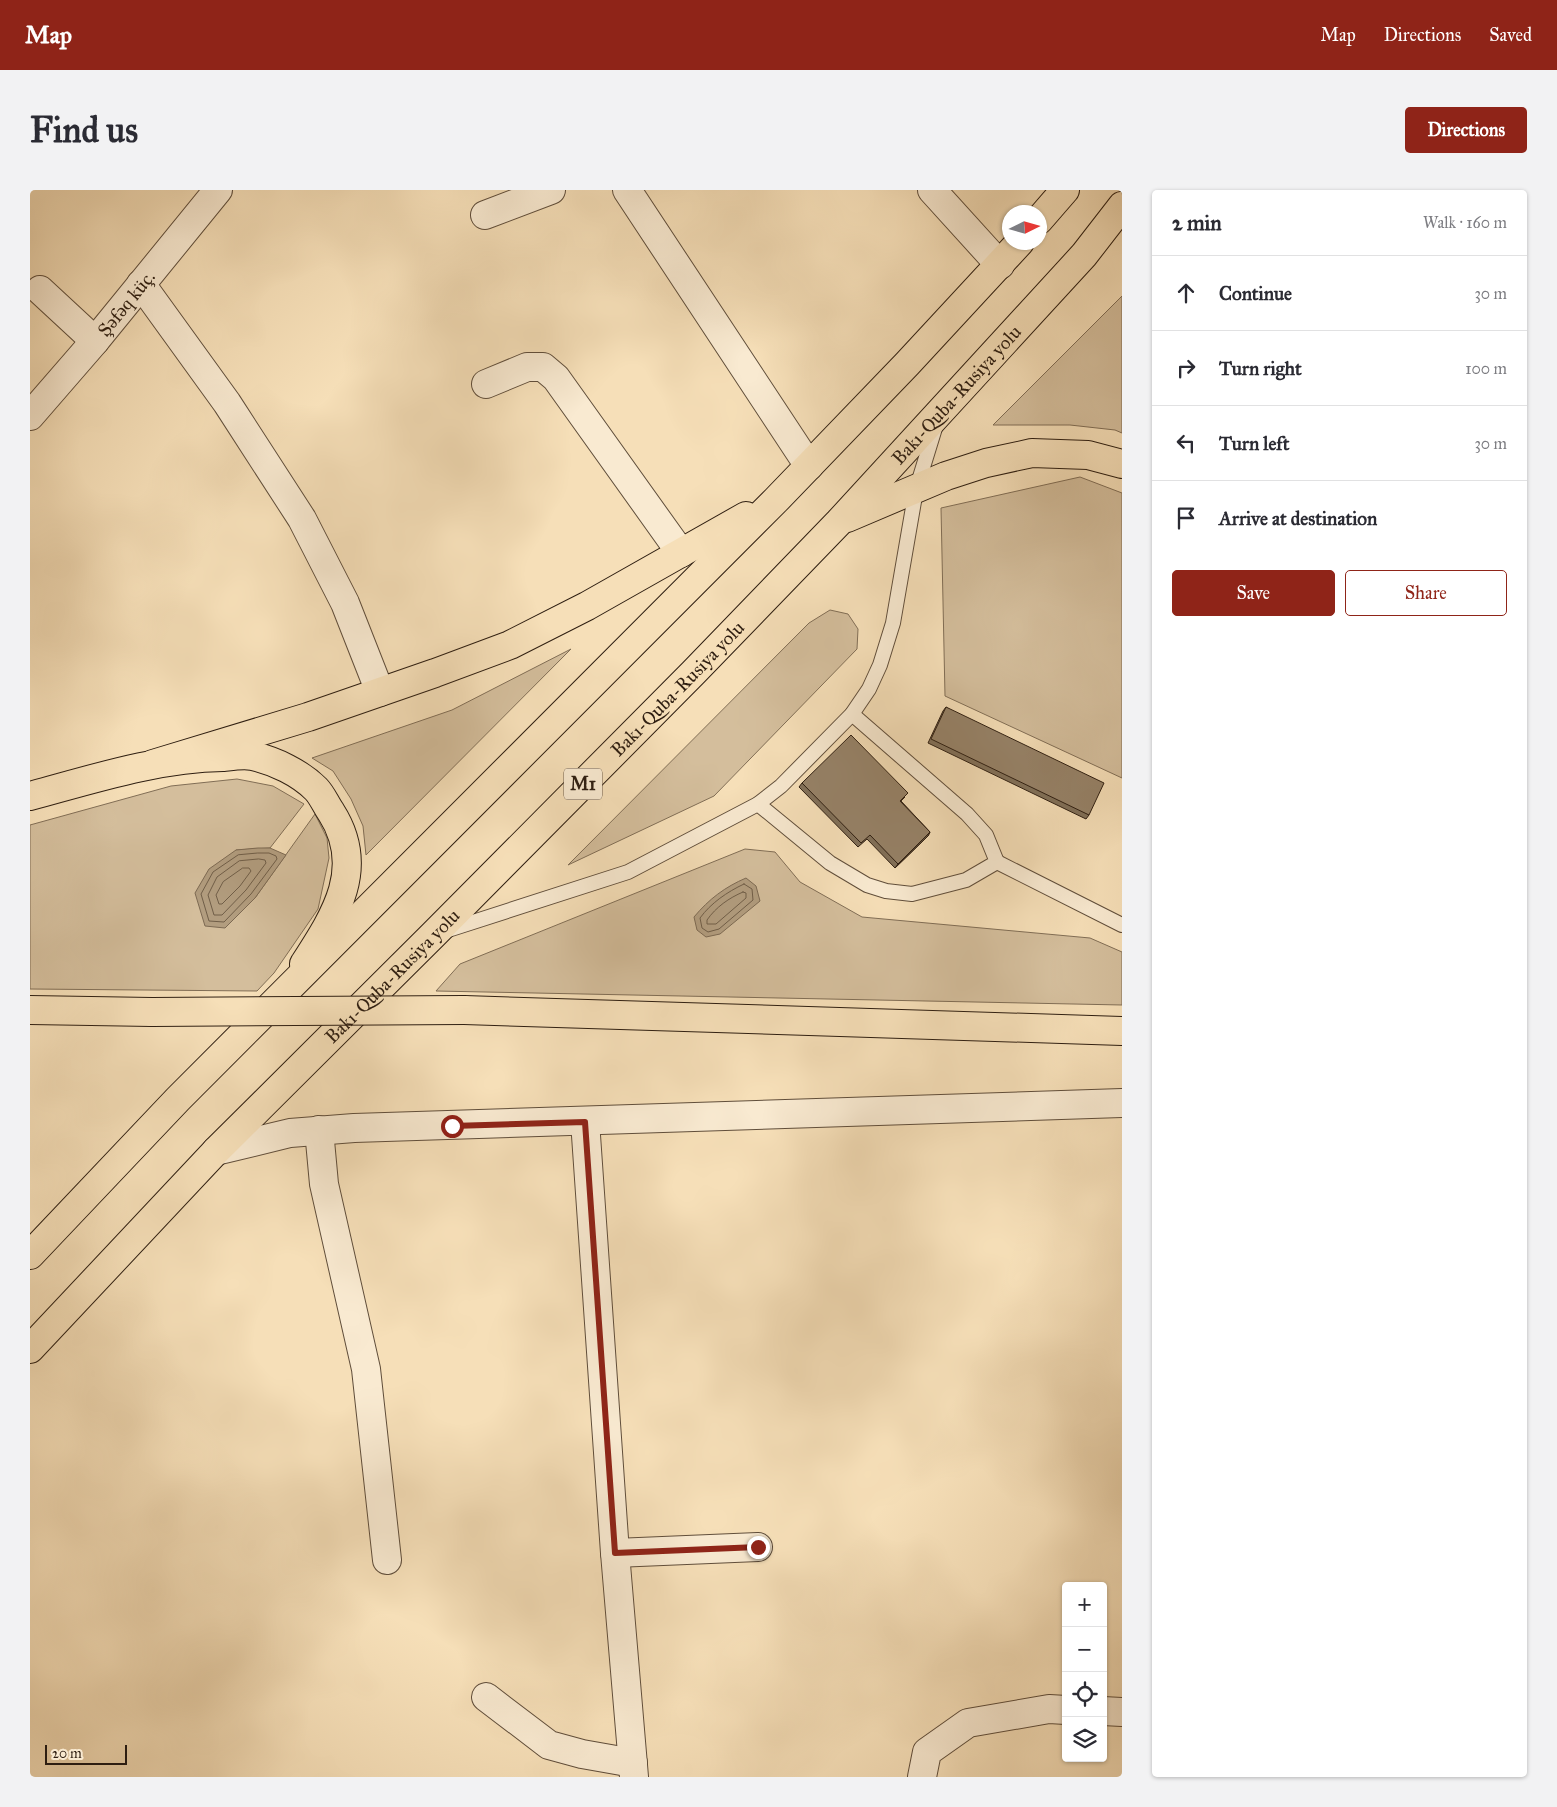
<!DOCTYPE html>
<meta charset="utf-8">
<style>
body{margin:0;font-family:"IM FELL Great Primer",serif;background:#f2f2f3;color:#2b2b33}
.controls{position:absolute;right:15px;bottom:15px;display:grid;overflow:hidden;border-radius:5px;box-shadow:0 1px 4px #0004}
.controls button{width:45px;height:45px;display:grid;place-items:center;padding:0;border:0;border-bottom:1px solid #e1e1e2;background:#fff;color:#2b2b33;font:25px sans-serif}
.compass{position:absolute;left:972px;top:15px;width:45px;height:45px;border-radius:50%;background:#fff;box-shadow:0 1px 4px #0004;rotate:85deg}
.scale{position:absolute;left:15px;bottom:12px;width:82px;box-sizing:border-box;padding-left:5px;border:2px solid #2e1e11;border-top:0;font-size:14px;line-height:18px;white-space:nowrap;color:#2e1e11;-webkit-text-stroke:4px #f9ead1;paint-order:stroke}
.stop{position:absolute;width:15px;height:15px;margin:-11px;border:4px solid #8f2418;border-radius:50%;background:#fff}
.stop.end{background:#8f2418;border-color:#fff;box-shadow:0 1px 5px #0008}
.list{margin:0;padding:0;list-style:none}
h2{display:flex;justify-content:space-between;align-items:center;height:65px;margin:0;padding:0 20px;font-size:21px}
h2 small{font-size:16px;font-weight:400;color:#7c7c81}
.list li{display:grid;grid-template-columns:32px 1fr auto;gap:15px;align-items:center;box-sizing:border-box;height:75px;padding:0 20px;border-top:1px solid #e1e1e2}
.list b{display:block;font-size:19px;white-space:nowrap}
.list em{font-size:16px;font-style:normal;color:#7c7c81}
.actions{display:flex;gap:10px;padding:15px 20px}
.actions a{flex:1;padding:11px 0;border:1px solid #8f2418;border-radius:5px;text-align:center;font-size:18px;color:#8f2418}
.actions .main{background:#8f2418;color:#fff}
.icon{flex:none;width:28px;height:28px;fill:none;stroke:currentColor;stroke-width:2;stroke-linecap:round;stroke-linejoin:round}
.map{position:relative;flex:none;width:1092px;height:1587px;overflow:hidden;border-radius:5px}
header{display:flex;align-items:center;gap:30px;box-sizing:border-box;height:70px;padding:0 25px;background:#8f2418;color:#fff}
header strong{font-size:24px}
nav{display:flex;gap:28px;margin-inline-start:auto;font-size:18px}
.intro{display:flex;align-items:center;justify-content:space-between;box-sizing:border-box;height:120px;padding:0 30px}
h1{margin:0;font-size:35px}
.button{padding:12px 22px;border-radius:5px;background:#8f2418;color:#fff;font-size:18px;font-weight:700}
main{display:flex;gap:30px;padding:0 30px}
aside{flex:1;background:#fff;border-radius:5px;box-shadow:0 1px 4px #0004}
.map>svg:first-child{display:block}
.green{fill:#d4be9c;stroke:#816e56}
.water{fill:#b29d7f;stroke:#7d6a53}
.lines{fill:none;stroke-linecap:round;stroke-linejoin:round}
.shore{stroke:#705e48;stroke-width:1}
.lane-casing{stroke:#604e3b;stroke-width:16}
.street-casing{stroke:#604e3b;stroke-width:30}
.primary-casing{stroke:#2e1e11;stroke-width:30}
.highway-casing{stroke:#2e1e11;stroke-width:30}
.lane{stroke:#f9ead1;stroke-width:14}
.street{stroke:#f9ead1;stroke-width:28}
.primary{stroke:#f6dfb8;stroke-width:28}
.highway{stroke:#f6dfb8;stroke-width:28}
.primary-bridge-casing{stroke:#2e1e11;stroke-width:30;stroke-linecap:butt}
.primary-bridge{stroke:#f6dfb8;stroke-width:28}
.wall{fill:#817059;stroke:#2e1e11}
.shaded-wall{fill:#695b49;stroke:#2e1e11}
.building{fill:#968268;stroke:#2e1e11}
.route{stroke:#8f2418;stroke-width:6}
.labels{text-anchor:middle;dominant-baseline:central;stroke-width:4;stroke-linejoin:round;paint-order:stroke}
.shield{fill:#f9ead1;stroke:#6b5b4b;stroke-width:1}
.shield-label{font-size:18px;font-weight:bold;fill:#2e1e11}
.street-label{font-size:19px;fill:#2e1e11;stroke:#f9ead1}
</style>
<header>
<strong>Map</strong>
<nav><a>Map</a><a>Directions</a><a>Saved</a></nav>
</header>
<div class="intro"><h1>Find us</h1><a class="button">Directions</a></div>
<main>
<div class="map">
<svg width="1092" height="1587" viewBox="0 0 1092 1587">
<rect width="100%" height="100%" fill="#f6dfb8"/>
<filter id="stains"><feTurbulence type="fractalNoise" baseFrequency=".004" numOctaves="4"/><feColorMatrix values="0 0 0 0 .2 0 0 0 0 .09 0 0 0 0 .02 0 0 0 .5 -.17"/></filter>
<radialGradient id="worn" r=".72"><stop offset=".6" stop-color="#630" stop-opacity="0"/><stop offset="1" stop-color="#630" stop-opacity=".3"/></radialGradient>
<g class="green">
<polygon points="1092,106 1092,243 1085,240 1040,235 963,235"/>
<polygon points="1050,287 1092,303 1092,588 915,506 911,318"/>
<polygon points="800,420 818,424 828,439 827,459 684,606 538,675 779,433"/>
<polygon points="541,459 336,665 333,636 321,609 303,581 282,568 422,520"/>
<polygon points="207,589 243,596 274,614 240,658 206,660 225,708 285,624 297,648 299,668 288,719 244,783 227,801 0,799 0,635 141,596"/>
<polygon points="715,659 745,662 770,692 832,727 1060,748 1092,762 1092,815 406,801 430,774"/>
</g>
<g class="water">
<polygon points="228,658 240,658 256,665 225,708 195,738 175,736 165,703 179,679 206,660"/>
<path d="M 716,688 L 726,696 L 730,711 L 690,744 L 676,747 L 667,740 L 664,727 C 679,709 695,697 716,688 Z"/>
</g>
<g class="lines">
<g class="shore">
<polygon points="228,663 239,663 246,666 247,669 221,704 194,732 179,731 171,704 183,682 208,665"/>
<polygon points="229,669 235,670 236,673 216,700 192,725 184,725 178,705 187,687 209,671"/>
<polygon points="213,678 219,678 221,681 210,696 192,714 189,714 186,705 193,692"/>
<path d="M 714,694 L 722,699 L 723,710 L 689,739 L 678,742 L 672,738 L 670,728 C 681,713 697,702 714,694 Z"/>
<path d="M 713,702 L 716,703 L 716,708 L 686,734 L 677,734 L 677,730 C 686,717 699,708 713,702 Z"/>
</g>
<defs>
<g id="lane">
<polyline points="728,614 800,673 837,695 856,701 882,704 936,690 967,672 956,645 937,624 822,524"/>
<polyline points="967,672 1092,735"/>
<polyline points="415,741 598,682 728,614 751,596 822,524 839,499 850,475 863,433 886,300 906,235"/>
</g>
<g id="street">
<polyline points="597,0 779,276"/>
<polyline points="902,0 970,75"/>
<polyline points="455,25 521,0"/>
<polyline points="111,94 197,213 272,329 315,413 350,502"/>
<polyline points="10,100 65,151"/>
<polyline points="456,194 497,177 513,177 526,188 651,363"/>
<path id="s1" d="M 0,226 L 65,151 L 188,0"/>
<polyline points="555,931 585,1363 604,1587"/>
<polyline points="289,940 294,994 336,1179 357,1370"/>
<polyline points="186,961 260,943 324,938 1092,913"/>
<polyline points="585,1363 728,1357"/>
<polyline points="456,1507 519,1555 552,1564 603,1573"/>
<polyline points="1073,1521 1092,1522"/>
<polyline points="892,1587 897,1562 938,1533 1019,1519 1036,1520"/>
</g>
<g id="primary">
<path d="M 0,606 C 63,589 127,568 193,567 C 202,566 214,564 223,566 C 245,571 270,583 286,599 C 292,605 296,615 301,622 C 337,678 305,726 274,774"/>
<polyline points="0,820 122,822"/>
<polyline points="434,820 1092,841"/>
</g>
<g id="highway">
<polyline points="1009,30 1035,0"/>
<polyline points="817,328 916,286 956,273 1002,263 1058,265 1092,274"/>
<polyline points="123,574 278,527 405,483 480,455 557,416 716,326"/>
<polyline points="0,1065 148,909 746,310 877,174 990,52"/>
<path id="s2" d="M 0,1159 L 186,961 L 404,744 L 663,483 L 809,332 L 1054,65 L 1092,16"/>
</g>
</defs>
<use href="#lane" class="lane-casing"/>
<use href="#street" class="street-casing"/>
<use href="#primary" class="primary-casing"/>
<use href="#highway" class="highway-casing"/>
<use href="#lane" class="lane"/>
<use href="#street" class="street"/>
<use href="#primary" class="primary"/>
<use href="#highway" class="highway"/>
<defs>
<polyline id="primary-bridge" points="122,822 434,820"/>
</defs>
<use href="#primary-bridge" class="primary-bridge-casing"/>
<use href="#primary-bridge" class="primary-bridge"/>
</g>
<g class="wall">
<polygon points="916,517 1059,625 1056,629 898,553 913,521"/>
<polygon points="772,593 875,607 871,611 900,642 898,646 865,678 837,649 828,657 769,597"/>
</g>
<polygon class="shaded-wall" points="900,642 898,646 865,678 868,674"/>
<g class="building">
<polygon points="916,517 1074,593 1059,625 901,549"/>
<polygon points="821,545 878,603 870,611 900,642 868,674 840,645 831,653 772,593"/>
</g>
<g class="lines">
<polyline class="route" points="422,936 555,932 585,1363 728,1357"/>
</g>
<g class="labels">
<rect class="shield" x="534" y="578.5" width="38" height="31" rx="4"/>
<g class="shield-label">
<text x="553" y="594">M1</text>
</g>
<g class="street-label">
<text stroke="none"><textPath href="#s1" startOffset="148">Şəfəq küç.</textPath></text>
<text stroke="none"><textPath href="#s2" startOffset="1330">Bakı-Quba-Rusiya yolu</textPath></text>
<text stroke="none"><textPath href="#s2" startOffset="925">Bakı-Quba-Rusiya yolu</textPath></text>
<text stroke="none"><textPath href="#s2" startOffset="520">Bakı-Quba-Rusiya yolu</textPath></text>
</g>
</g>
<rect width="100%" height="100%" filter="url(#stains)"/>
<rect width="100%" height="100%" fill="url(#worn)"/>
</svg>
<div class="controls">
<button>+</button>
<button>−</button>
<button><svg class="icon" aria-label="locate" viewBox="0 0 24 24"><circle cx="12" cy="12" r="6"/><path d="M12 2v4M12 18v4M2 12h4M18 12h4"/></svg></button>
<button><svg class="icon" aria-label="layers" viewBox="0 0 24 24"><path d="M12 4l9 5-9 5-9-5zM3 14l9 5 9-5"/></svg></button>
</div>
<svg class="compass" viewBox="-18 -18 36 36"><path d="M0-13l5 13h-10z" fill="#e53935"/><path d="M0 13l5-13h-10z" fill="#7c7c81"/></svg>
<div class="scale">20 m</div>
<div class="stop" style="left:422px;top:936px"></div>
<div class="stop end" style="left:728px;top:1357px"></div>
</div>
<aside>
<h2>2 min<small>Walk · 160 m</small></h2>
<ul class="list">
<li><svg class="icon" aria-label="ahead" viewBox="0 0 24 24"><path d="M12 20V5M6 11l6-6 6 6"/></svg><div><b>Continue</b></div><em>30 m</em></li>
<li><svg class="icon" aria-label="right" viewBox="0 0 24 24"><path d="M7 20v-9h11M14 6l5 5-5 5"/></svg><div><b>Turn right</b></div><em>100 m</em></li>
<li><svg class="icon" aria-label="left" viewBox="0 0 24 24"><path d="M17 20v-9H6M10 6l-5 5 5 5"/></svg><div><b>Turn left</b></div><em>30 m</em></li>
<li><svg class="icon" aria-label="arrive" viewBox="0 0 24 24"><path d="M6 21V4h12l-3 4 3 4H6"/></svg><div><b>Arrive at destination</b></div></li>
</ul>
<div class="actions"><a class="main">Save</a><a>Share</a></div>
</aside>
</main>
